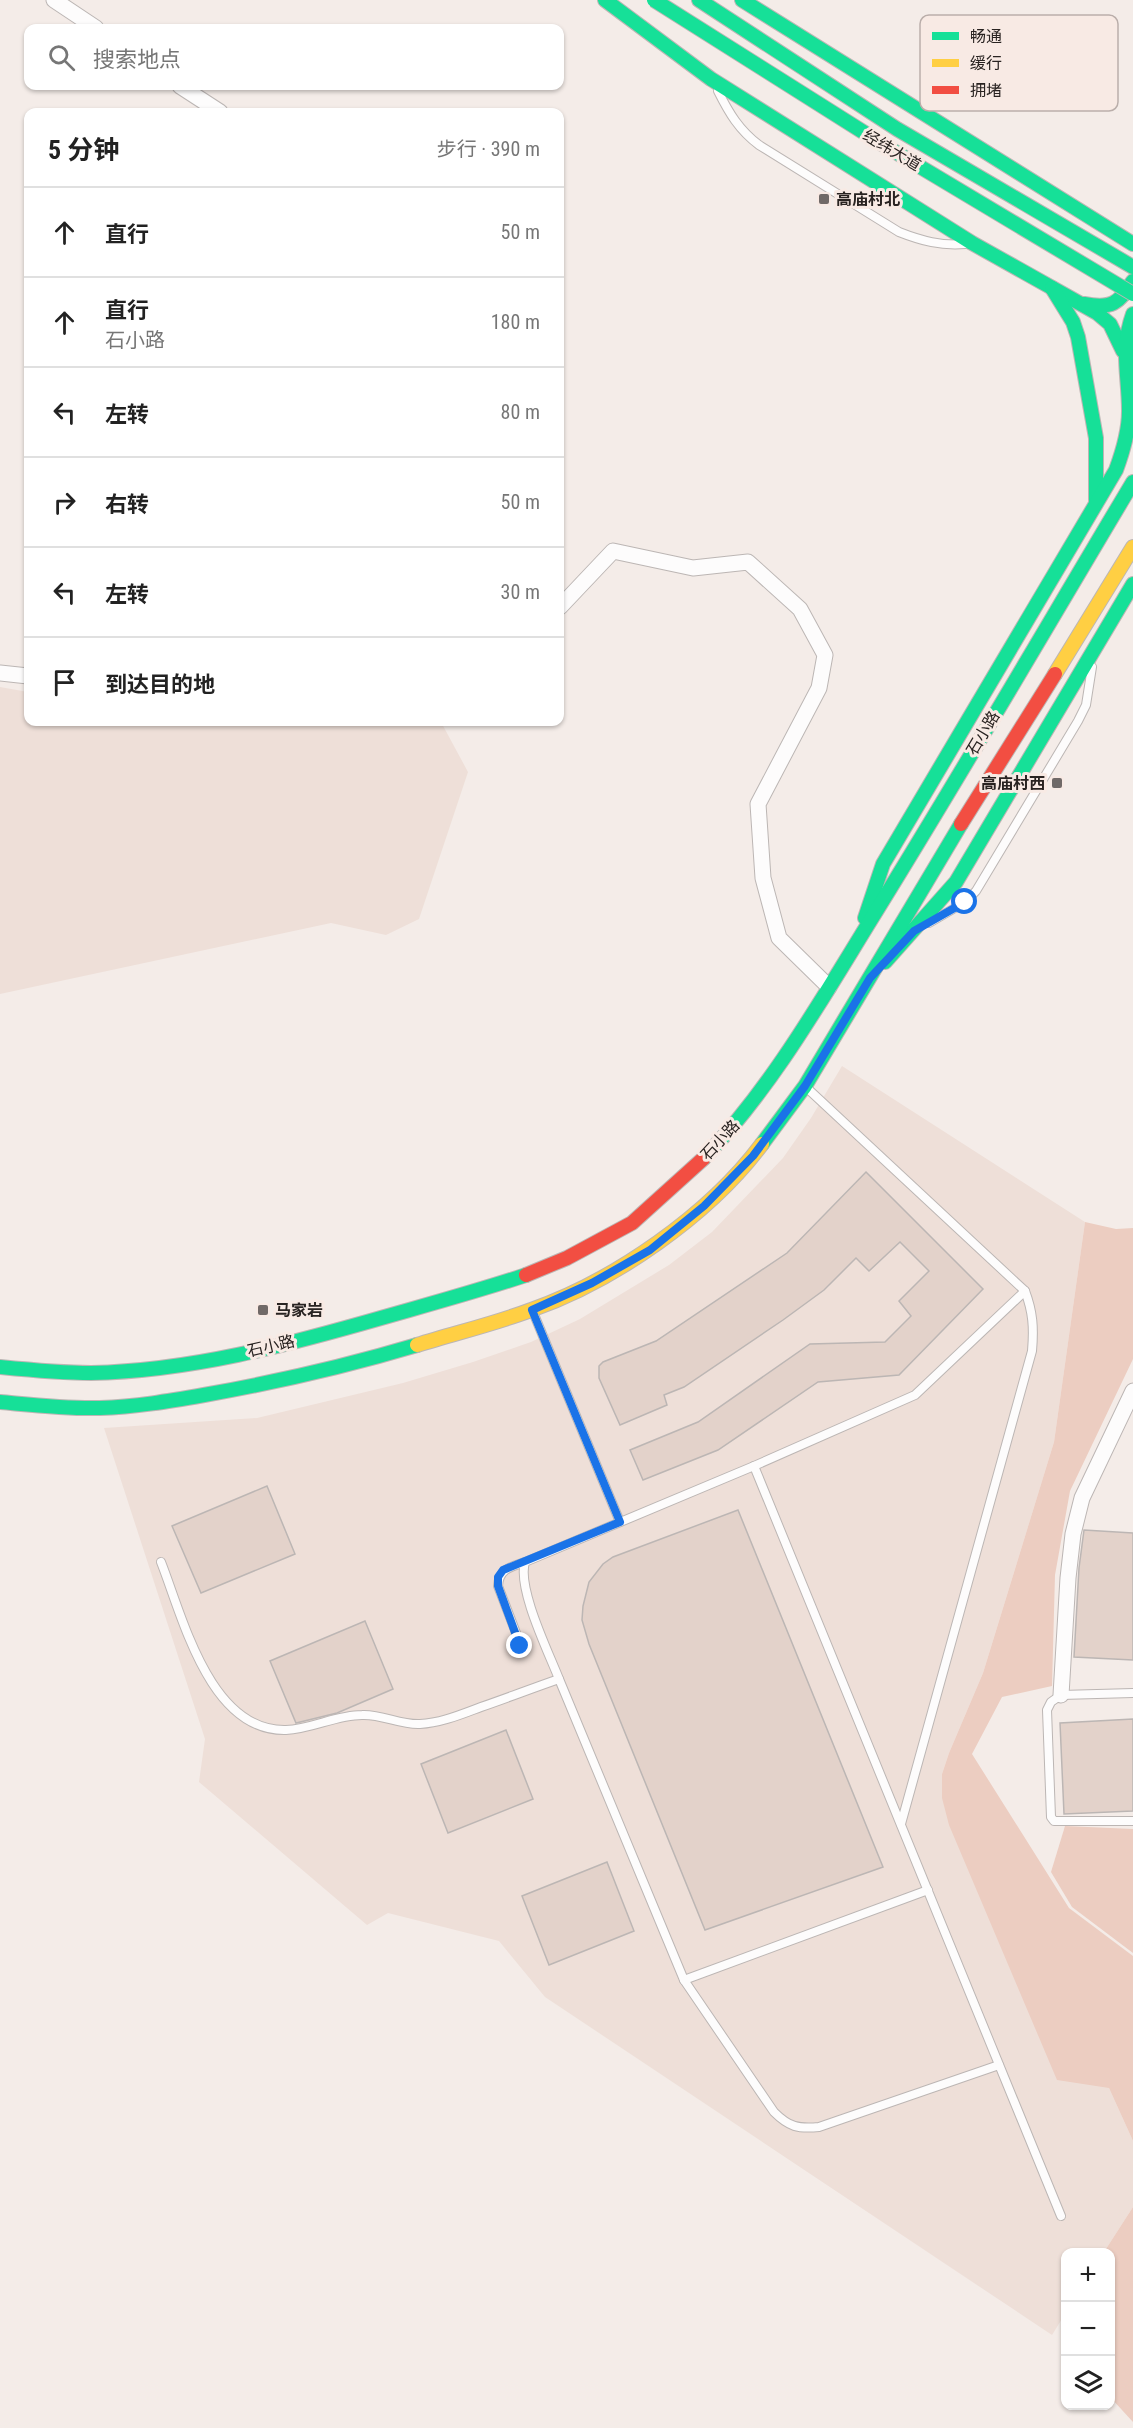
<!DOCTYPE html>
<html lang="zh">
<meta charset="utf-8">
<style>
body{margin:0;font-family:"Roboto Condensed","Noto Sans SC",sans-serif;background:#f6f6f6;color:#222}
.controls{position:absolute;right:18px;bottom:18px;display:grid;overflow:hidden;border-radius:12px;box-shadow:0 2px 4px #0004}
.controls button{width:54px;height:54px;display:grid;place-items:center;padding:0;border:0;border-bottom:2px solid #e0e0e0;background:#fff;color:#222;font:30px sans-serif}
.stop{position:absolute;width:18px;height:18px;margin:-14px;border:4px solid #1a73e8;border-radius:50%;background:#fff}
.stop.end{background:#1a73e8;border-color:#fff;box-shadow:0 2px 6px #0008}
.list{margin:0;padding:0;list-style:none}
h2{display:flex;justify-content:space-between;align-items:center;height:78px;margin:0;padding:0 24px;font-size:26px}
h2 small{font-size:20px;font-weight:400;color:#767676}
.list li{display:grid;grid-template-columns:39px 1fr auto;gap:18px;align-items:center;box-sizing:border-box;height:90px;padding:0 24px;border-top:2px solid #e0e0e0}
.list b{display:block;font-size:22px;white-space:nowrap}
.list p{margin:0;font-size:20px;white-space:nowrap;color:#767676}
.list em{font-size:20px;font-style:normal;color:#767676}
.icon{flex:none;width:33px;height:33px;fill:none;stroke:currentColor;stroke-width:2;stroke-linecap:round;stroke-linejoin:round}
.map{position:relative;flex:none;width:1133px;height:2428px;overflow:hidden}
.search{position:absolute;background:#fff;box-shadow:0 2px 4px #0004;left:24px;top:24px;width:540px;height:66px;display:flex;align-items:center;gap:15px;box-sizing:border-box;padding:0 21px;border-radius:12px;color:#767676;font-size:22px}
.panel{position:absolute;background:#fff;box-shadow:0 2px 4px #0004;left:24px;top:108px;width:540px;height:618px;border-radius:12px}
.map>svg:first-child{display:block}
.built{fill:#eedfd8}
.green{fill:#eccdc1}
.building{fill:#e3d2ca;stroke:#bcb6b4;stroke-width:1.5}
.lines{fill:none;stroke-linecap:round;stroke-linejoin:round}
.lane-casing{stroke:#bcb6b4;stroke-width:10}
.street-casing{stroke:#bcb6b4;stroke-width:17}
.fast-casing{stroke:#bcb6b4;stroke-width:16}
.slow-casing{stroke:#bcb6b4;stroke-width:16}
.jam-casing{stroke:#bcb6b4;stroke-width:16}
.lane{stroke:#fdfcfc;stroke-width:8}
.street{stroke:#fdfcfc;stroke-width:15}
.fast{stroke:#16e098;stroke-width:14}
.slow{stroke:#ffcf43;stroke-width:14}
.jam{stroke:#f24e42;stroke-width:14}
.fast-bridge-casing{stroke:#bcb6b4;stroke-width:16;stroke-linecap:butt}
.fast-bridge{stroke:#16e098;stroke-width:14}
.route{stroke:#1a73e8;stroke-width:8}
.poi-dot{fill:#706967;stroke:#f8eae4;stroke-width:2}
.labels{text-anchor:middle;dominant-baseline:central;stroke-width:6;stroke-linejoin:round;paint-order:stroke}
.street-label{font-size:16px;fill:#292321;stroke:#f8eae4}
.poi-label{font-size:16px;font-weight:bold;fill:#292321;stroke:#f8eae4;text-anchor:start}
.key{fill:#f8eae4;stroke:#baaeaa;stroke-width:1.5}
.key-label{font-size:16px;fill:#292321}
</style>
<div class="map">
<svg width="1133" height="2428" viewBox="0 0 1133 2428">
<rect width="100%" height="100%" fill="#f4ece8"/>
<g class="built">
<polygon points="0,687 28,692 28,722 441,722 468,772 419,919 386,935 331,923 0,994"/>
<polygon points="842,1066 1085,1222 1054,1442 983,1673 949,1753 942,1774 1109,2088 1133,2141 1133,2207 1104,2252 1066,2252 1065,2314 1052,2335 545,1997 499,1941 388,1913 367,1925 199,1782 205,1739 104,1428 257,1418 403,1383 473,1362 531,1342 580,1319 669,1265 712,1232 783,1158 811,1118"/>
</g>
<g class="green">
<polygon points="1085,1222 1116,1229 1133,1228 1133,1359 1070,1491 1055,1575 1052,1686 1002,1697 972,1754 1069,1908 1133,1956 1133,2141 1109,2088 1057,2080 949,1825 942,1798 942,1774 949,1753 983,1673 1054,1442"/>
<polygon points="1065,1826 1133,1829 1133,1953 1072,1907 1051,1872"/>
<polygon points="1133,2207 1133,2422 1111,2398 1110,2252 1104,2252"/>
</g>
<g class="building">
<polygon points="866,1172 983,1289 899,1375 818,1382 718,1450 643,1480 630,1450 698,1422 810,1344 885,1342 911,1316 899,1301 929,1271 900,1242 869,1271 856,1258 824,1290 783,1320 684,1387 664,1395 667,1405 620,1425 599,1378 599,1366 603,1362 656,1341 787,1253"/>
<polygon points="267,1486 295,1554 201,1593 172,1526"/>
<polygon points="738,1510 883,1867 705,1930 589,1644 582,1620 583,1606 589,1582 603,1564 613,1557"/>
<polygon points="1084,1530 1133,1533 1133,1660 1074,1657 1079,1568"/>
<polygon points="365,1621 393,1689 337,1713 296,1723 270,1661"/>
<polygon points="1133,1719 1133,1811 1064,1814 1060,1723"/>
<polygon points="506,1730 533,1799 448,1833 421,1764"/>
<polygon points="607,1862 634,1931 549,1965 522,1896"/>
</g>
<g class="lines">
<defs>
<g id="lane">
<path d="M 718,91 C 729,113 739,130 759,145 L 899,232 C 922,241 941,246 965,244"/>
<polyline points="929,923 965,902 976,891 1078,721 1086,705 1092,667"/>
<polyline points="533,1312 620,1522"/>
<polyline points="754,1466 1061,2216"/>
<path d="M 161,1562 C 183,1618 210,1732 286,1730 C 312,1729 336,1715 362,1715 C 382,1714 400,1725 420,1724 C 441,1723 462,1714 481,1707 C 507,1698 533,1688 559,1679 C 548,1651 517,1588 525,1562 L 754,1466 L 915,1395 L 1025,1291 L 808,1089"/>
<path d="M 521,1646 L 498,1586 C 499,1569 510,1567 525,1562"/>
<path d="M 559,1679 L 684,1980 L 774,2112 C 789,2127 798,2129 819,2127 L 999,2065"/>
<polyline points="1133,1693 1061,1695 1051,1702 1047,1710 1051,1817 1054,1821 1133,1821"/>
<path d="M 901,1824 L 1032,1351 C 1034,1328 1033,1312 1025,1291"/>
<polyline points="684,1980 928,1890"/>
</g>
<g id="street">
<polyline points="54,0 96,28"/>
<polyline points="180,86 220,112"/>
<polyline points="560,607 613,551 693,568 748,562 800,609 825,655 819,688 758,804 763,878 779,938 829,987"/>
<polyline points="0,673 28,676"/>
<polyline points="1061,1695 1068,1578 1073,1534 1082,1498 1133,1391"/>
</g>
<g id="fast">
<polyline points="605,0 711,79 972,243 1097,313 1110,324 1123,351"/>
<polyline points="699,0 897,129 1133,267"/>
<polyline points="742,0 1133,244"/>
<polyline points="1052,288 1073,322 1078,337 1096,438 1096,500"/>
<path d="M 1084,304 C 1112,309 1118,304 1133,281"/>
<path d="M 865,918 L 883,864 L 1116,470 C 1123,451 1129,432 1129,411 C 1129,375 1120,350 1133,314"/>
<polyline points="885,962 956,882 1133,584"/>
<polyline points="762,1144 805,1086 961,824"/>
<path d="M 704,1158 C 773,1086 823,997 875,913 C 963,771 1047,626 1133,482"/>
<path d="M 0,1367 C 30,1370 60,1373 91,1373 C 190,1371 287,1345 381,1318 C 430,1304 478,1291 526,1275"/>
<path d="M 0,1402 C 33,1405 67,1409 100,1408 C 135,1407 170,1401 204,1395 C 277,1382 347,1366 417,1345"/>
</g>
<g id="slow">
<polyline points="1055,674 1133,547"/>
<path d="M 417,1345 C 455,1333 494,1324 531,1310 C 614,1281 709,1215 762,1144"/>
</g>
<g id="jam">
<polyline points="961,824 1055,674"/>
<polyline points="526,1275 567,1258 632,1223 704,1158"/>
</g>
</defs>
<use href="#lane" class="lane-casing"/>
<use href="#street" class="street-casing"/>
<use href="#fast" class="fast-casing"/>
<use href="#slow" class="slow-casing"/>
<use href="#jam" class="jam-casing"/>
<use href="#lane" class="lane"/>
<use href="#street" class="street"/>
<use href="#fast" class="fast"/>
<use href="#slow" class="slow"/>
<use href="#jam" class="jam"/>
<defs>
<polyline id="fast-bridge" points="654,0 887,147 1133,294"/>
</defs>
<use href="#fast-bridge" class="fast-bridge-casing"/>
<use href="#fast-bridge" class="fast-bridge"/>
</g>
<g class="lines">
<polyline class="route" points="520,1646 498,1586 498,1577 503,1570 620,1522 532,1310 592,1283 650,1250 704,1206 753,1156 805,1086 870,978 914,931 965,902"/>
</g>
<g class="poi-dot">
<rect x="818" y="193" width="12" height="12" rx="3"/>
<rect x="1051" y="777" width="12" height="12" rx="3"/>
<rect x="257" y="1304" width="12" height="12" rx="3"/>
</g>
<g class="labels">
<g class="street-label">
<text transform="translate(892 150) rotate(31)">经纬大道</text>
<text transform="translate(983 733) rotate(-59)">石小路</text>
<text transform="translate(720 1140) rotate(-47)">石小路</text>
<text transform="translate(271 1346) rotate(-13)">石小路</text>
</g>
<g class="poi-label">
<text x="836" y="199">高庙村北</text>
<text x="1045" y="783" text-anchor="end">高庙村西</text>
<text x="275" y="1310">马家岩</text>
</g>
</g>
<rect x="920" y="15" width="198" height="96" rx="9" class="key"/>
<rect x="932" y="32" width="27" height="8" fill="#16e098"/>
<rect x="932" y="59" width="27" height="8" fill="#ffcf43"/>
<rect x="932" y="86" width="27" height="8" fill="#f24e42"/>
<g class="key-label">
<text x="970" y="42">畅通</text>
<text x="970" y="69">缓行</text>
<text x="970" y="96">拥堵</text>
</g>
</svg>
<div class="controls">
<button>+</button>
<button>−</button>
<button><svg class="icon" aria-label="layers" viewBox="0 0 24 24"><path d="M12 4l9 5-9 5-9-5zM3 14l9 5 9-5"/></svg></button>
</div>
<div class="stop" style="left:965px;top:902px"></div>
<div class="stop end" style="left:520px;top:1646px"></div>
<div class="search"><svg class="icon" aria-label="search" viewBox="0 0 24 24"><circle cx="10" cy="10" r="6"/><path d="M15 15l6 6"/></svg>搜索地点</div>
<section class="panel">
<h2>5 分钟<small>步行 · 390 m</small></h2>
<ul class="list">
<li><svg class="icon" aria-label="ahead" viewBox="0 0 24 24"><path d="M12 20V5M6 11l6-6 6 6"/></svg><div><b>直行</b></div><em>50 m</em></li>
<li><svg class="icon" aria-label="ahead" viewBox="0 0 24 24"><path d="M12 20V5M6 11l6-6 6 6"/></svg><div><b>直行</b><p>石小路</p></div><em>180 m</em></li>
<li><svg class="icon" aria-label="left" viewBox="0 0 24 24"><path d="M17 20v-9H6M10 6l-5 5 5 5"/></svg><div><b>左转</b></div><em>80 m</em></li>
<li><svg class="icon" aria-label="right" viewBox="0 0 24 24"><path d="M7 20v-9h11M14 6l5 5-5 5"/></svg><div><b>右转</b></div><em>50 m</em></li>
<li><svg class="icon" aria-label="left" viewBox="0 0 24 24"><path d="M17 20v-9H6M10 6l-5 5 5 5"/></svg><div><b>左转</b></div><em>30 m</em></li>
<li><svg class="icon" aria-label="arrive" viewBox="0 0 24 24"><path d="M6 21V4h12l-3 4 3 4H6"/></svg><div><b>到达目的地</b></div></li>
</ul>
</section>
</div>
